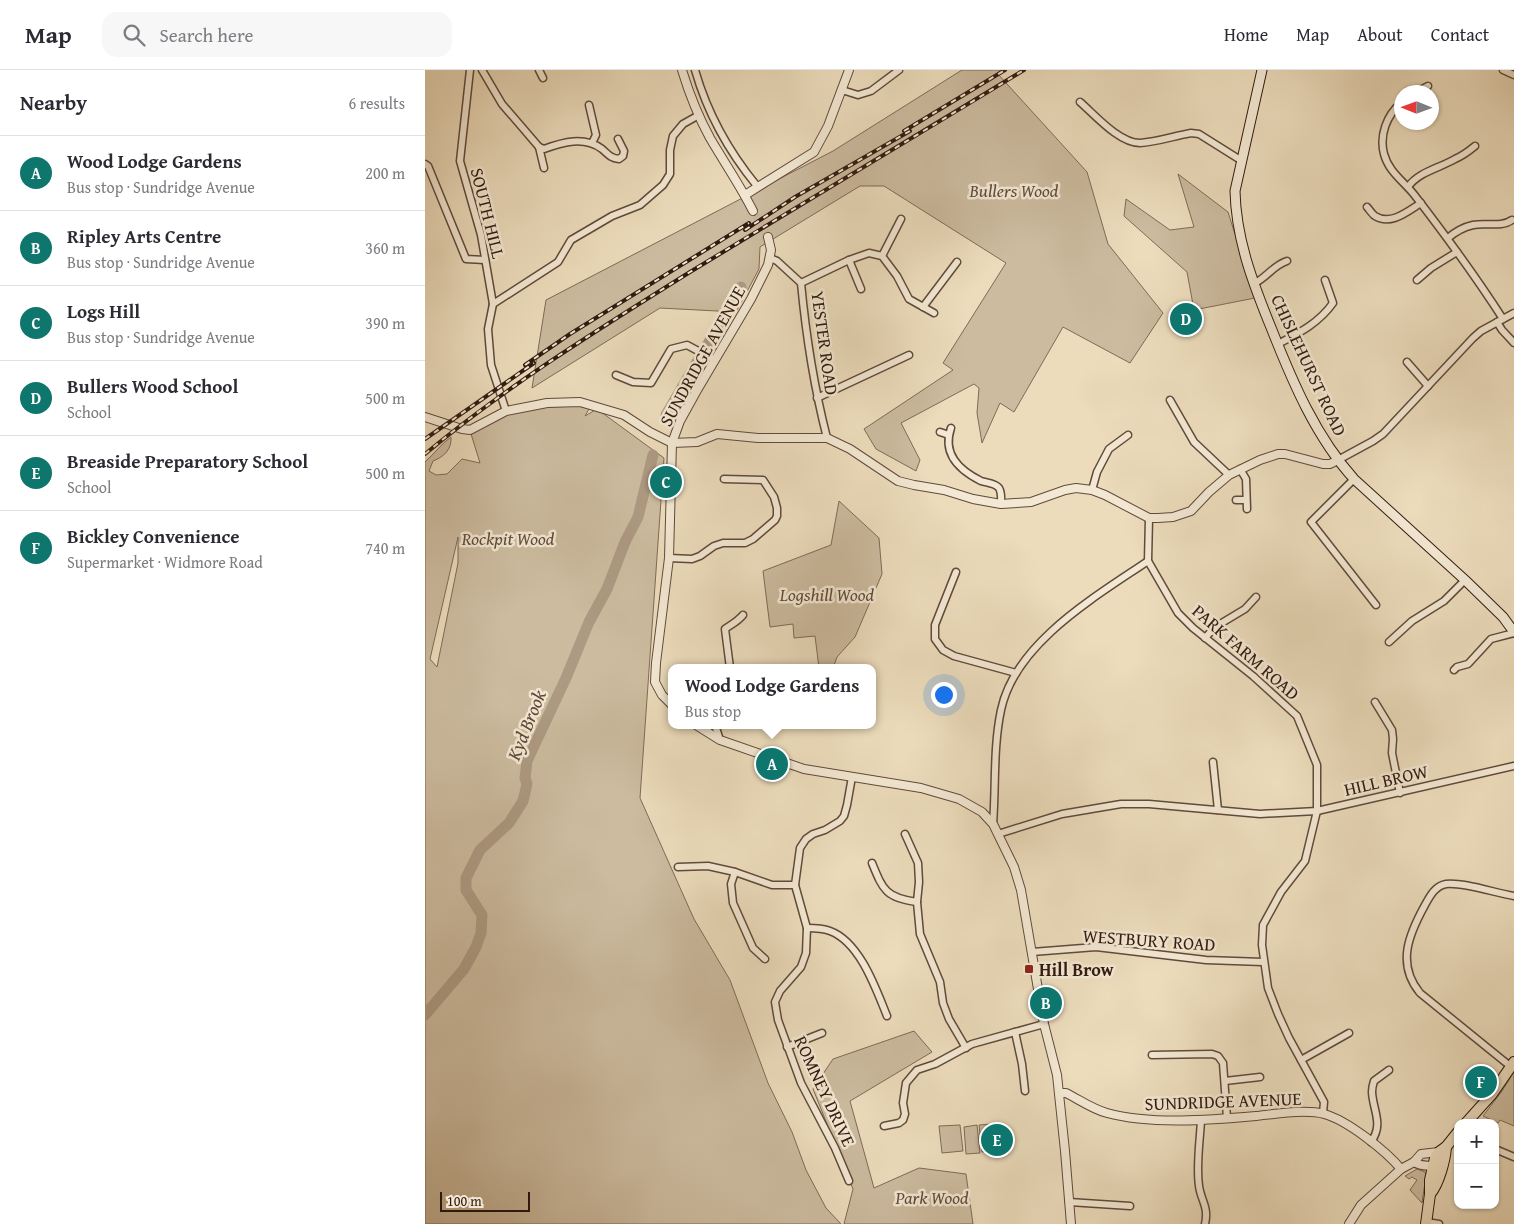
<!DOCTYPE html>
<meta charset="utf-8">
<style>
body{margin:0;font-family:"Gentium Book Plus",serif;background:#f7f7f7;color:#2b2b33}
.controls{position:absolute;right:15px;bottom:15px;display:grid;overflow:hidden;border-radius:10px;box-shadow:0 1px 4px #0004}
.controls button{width:45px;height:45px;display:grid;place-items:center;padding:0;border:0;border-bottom:1px solid #e1e1e2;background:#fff;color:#2b2b33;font:25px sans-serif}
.compass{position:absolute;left:969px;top:15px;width:45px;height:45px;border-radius:50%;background:#fff;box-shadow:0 1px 4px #0004;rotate:271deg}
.scale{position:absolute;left:15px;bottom:12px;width:90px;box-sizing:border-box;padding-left:5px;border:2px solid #321a10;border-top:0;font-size:14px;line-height:18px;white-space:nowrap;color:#321a10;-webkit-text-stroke:4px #f3e8d3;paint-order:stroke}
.you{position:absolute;left:518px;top:624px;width:18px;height:18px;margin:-12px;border:4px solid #fff;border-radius:50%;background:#1a73e8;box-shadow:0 0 0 8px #1a73e833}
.badge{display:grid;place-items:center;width:32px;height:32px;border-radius:50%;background:#0f766e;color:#fff;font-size:16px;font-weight:700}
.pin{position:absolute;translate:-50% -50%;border:2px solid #fff;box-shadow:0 1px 5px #0006}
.popup{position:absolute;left:243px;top:594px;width:208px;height:65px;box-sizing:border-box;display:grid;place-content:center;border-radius:10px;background:#fff;filter:drop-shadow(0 1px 4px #0005);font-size:16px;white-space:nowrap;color:#7c7c81}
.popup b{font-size:19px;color:#2b2b33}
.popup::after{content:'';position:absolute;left:50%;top:100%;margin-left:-10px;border:10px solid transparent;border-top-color:#fff}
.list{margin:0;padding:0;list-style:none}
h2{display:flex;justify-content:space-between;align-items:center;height:65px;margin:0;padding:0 20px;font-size:21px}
h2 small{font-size:16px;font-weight:400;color:#7c7c81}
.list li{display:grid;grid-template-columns:32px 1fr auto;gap:15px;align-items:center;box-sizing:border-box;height:75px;padding:0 20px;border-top:1px solid #e1e1e2}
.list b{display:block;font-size:19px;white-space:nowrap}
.list p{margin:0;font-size:16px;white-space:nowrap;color:#7c7c81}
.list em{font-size:16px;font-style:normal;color:#7c7c81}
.icon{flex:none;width:28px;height:28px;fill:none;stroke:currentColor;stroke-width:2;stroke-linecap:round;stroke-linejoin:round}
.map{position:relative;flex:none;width:1089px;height:1154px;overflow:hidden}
header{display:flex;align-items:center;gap:30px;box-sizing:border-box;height:70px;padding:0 25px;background:#fff;border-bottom:1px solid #e1e1e2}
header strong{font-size:24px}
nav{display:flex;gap:28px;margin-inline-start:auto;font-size:18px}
.search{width:350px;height:45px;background:#f7f7f7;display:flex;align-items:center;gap:12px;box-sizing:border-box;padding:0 18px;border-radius:15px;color:#7c7c81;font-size:19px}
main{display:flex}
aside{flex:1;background:#fff}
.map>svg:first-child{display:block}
.green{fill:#ccbb9f;stroke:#7f6a58;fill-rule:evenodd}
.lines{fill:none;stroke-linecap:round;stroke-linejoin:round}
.river{stroke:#ad9a82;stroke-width:11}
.tertiary-tunnel{stroke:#c7b59a;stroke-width:8;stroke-dasharray:8 4;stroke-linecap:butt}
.minor-casing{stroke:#604a3b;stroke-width:9}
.tertiary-casing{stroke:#604a3b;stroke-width:10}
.secondary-casing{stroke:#321a10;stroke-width:11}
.primary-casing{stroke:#321a10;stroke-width:12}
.minor{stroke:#f3e8d3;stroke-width:6}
.tertiary{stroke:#f3e8d3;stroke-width:8}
.secondary{stroke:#f3e8d3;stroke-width:9}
.primary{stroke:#ecdcbc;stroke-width:10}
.rail-casing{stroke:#321a10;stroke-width:4}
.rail{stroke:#f3e8d3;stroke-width:2;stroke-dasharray:5.5;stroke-linecap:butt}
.poi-dot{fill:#8f2418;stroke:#f3e8d3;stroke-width:2}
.labels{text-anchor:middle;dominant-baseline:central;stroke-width:5;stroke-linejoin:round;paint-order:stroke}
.park-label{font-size:18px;font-style:italic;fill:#604a3b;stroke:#f3e8d3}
.street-label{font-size:18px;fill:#321a10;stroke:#f3e8d3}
.poi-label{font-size:18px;font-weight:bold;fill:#321a10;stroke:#f3e8d3;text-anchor:start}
.water-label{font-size:19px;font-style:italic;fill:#5d4738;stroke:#f3e8d3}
</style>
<header>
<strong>Map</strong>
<div class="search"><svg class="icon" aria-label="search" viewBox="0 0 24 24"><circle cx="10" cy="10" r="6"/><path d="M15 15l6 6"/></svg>Search here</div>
<nav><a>Home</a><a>Map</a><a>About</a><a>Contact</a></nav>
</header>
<main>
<aside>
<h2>Nearby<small>6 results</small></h2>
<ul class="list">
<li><span class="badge">A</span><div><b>Wood Lodge Gardens</b><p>Bus stop · Sundridge Avenue</p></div><em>200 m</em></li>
<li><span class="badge">B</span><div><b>Ripley Arts Centre</b><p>Bus stop · Sundridge Avenue</p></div><em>360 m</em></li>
<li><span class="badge">C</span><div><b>Logs Hill</b><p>Bus stop · Sundridge Avenue</p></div><em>390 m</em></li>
<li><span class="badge">D</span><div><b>Bullers Wood School</b><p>School</p></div><em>500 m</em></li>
<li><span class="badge">E</span><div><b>Breaside Preparatory School</b><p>School</p></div><em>500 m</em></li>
<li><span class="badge">F</span><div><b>Bickley Convenience</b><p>Supermarket · Widmore Road</p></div><em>740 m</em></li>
</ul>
</aside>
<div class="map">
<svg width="1089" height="1154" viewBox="0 0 1089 1154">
<rect width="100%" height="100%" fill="#ecdcbc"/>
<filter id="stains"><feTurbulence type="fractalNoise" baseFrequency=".004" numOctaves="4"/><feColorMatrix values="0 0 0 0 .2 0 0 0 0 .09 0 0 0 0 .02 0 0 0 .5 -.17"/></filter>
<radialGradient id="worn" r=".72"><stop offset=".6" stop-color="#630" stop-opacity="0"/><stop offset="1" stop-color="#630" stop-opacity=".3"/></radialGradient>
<g class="green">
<polygon points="537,0 576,0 572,3 662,102 683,174 738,243 705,293 638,257 589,342 575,333 557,373 552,343 554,318 549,314 476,353 495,390 491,401 451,379 439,359 528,300 518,293 581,193 459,116 435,116 335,177 334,199 311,242 235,238 107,318 121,230 408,81"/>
<polygon points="753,104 803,142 830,228 769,240 762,202 699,146 701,129 745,160 769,157"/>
<path d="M 154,336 L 164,339 L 160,346 L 172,339 L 239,388 L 215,728 L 269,849 L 305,910 L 343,1013 L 367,1062 L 381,1100 L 401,1138 L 416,1154 L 0,1154 L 0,392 C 10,383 16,374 26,367 C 27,379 19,387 8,391 L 4,401 L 11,405 L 22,404 L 37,389 L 55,393 L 46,364 L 83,344 L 123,337 ZM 33,467 L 33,493 L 12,597 L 5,589 Z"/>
<polygon points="414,431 454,468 457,504 430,567 412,587 408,598 394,598 390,566 369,568 368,554 345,557 338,501 406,475"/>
<polygon points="489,961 507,982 425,1031 449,1118 494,1098 541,1104 548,1154 419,1154 428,1119 388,1019 408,989"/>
<polygon points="1089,1002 1089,1056 1075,1050 1073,1053 1058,1046 1077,1021"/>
<polygon points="568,1054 570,1081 557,1082 554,1055"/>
<polygon points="535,1055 538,1081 517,1083 514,1056"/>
<polygon points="552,1055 555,1083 541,1084 539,1057"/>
<polygon points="992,1099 1000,1102 1001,1105 997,1133 985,1120 992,1110 987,1107 984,1109 980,1106"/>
</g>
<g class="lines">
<g class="river">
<polyline points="280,279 316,217"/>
<polyline points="241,345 275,287"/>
<polyline points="0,945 39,899 51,877 56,863 57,845 41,820 41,808 55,780 84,753 98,731 102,714 100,708 102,691 141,608 164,552 182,519 200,472 213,447 228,385"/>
</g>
<polyline class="tertiary-tunnel" points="328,141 343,167"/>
<defs>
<g id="minor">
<polyline points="45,0 35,91 56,165 68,234"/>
<path d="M 57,0 L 77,34 L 114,77 L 119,79 C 138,72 159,66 177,79 C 183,84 185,88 194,89 L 198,86 L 199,81 L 193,69"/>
<polyline points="114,0 118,8"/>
<path d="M 270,0 C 282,42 304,82 332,116"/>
<polyline points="1078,0 1089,5"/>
<polyline points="417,20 433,25 446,21 474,0"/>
<polyline points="992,22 1003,16"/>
<path d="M 655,32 C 670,45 694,73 715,73 C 732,72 749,66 766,63 L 774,64 L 817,91"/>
<path d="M 976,33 C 962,45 954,65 959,84 C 964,103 980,112 991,127 C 1021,166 1051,207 1078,249"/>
<polyline points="164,35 171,65 167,73"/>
<polyline points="114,77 119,98"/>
<polyline points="0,94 3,96 41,189 60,190"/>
<path d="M 983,117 C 993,102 1015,98 1030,89 C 1037,86 1044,81 1050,76"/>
<path d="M 942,137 C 944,139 947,144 950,146 C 966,156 983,141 996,133"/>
<path d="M 1023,168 C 1030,162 1039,157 1048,155 C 1061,152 1076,158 1087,150"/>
<polyline points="457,186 476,149"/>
<path d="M 345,188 L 352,191 L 376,213 C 381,266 389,317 402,368"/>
<polyline points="424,190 436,219"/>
<polyline points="992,210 1006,198 1032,182"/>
<polyline points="376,213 424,190 444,183 457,186 472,206 484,229 509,243"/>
<path d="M 830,213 C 842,207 849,195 862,191"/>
<polyline points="498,237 532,192"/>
<polyline points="1072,252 1077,260 1089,273"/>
<path d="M 853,274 C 874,263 894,253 908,233 L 900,210"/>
<polyline points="982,292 1003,316"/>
<polyline points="191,305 208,312 226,313 246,279 262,275 290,290"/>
<polyline points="392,328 484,285"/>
<polyline points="745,330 769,372 804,405"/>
<polyline points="81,341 66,295 63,259 68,234 133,192 146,170 187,146 215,135 238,115 245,104 245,80 248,66 258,54 274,45"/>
<path d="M 526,358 C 517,384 534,400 556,411 C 562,413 570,413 574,418 C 577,423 576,429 576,434"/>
<polyline points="515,362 524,365"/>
<polyline points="913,390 948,371 958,364 1048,268 1056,261 1089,243"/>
<polyline points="815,399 821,409 822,439"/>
<polyline points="929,409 886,452 951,535"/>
<polyline points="667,420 672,402 684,379 703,365"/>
<polyline points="811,430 821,430"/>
<polyline points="724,448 723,491 753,543 768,558 828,606 872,646 892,695 892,741 880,791 856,822 838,855 837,875 843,918 853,944 864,968 899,1032 898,1043"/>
<polyline points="244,488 267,489 275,486 289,476 298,473 320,473 328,469 350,450 352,446 352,438 349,427 338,410 299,409"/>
<polyline points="531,502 510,555 510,569 518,580 529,586 591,603"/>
<polyline points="780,568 790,557 820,539 831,527"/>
<polyline points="964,572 987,551 1019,531 1040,510"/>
<path d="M 305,598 L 300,559 C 307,554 312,552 318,545"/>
<polyline points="1029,600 1032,597 1043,594 1066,569 1089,563"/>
<polyline points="950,632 967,660 968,669 967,683 975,723"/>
<polyline points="290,655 295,670"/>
<polyline points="788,692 793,740"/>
<path d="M 568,754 C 571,716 568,678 576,640 C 590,573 670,527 723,491"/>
<polyline points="480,764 493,793 494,812 492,832 495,864 515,912 518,933 524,949 541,978"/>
<polyline points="573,764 637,744 696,734 724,734 835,744 892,741 1089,696"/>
<path d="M 447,793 C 458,820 461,828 492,832"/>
<polyline points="253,797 283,796 310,802 347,815 370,815"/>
<polyline points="310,802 306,814 308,833 328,878 340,889"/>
<path d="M 382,858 C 389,858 397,858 405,861 C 435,872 451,919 462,946"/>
<polyline points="607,882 671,877 781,890 838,892"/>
<polyline points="590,962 597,994 600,1021"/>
<polyline points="362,977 397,963"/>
<polyline points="727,985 787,984 793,986 798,993 802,1048"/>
<polyline points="876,990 924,963"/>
<path d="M 1085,996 L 995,923 C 971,894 984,864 1000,835 C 1005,826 1010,816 1021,814 C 1039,812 1070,823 1089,826"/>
<polyline points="800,1011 835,1007"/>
<path d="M 776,1050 C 775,1071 771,1095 774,1116 C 776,1131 784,1137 780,1154"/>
<polyline points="459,1056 474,1053 478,1050 480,1044 478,1033 481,1013 492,1000 510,994 547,974 619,954"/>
<path d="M 946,1072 C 959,1054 948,1041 947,1022 C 947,1019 948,1014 949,1011 L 964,1000"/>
<polyline points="1070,1079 1089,1087"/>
<polyline points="424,1111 410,1078 376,1013 353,950 350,932 355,921 376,897 381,883 382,858 370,815 375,778 381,769 388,764 400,760 415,751 419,746 422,735 427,707"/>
<polyline points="644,1132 705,1136"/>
<polyline points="1001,1152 1014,1154"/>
</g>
<g id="tertiary">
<path d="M 257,0 C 264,23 273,46 285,68 C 299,92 315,115 328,141"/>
<polyline points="320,125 389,82 403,56 424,0"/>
<polyline points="0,347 37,359 45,360 81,341 122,333 155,332 199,345 225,362 247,373 272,372 292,364 333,368 402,368 425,379 473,411 489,415 519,420 548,429 576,434 606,432 640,420 651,418 667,420 680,425 724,448 733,448 748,447 766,441 784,422 804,405 835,390 853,384 860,384 898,394 905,394 913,390"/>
<polyline points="247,635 237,625 230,612 231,593 244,488 247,373 255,351 271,322 326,229 343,195 346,180 343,167"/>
<polyline points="271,655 295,670 379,699 496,718 534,729 557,742 568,754 589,797 596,820 619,954 632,1005 640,1081 646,1154"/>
<path d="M 634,1023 L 641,1023 C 655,1030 667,1039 682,1043 C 726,1055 786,1050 831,1046 C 850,1044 881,1039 899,1044 C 922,1050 961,1081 976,1099"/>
<path d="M 989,1092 C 998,1098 1004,1094 1013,1097"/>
<polyline points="924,1154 936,1135 976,1099 989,1092 996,1084 1014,1082"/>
</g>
<path id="secondary" d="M 837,0 L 810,121 C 811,170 829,216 847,260 C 868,313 891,367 929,409 L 1040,510 L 1078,547 L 1089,562"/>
<g id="primary">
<polyline points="1041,1053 1067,1024 1089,992"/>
<path d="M 1005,1124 C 1014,1114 1020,1090 1021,1077"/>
<polyline points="1001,1154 1005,1124 1005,1110 1010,1088 1014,1082 1021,1077 1033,1062"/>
</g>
</defs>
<use href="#minor" class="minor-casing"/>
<use href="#tertiary" class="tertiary-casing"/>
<use href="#secondary" class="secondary-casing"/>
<use href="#primary" class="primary-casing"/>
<use href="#minor" class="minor"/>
<use href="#tertiary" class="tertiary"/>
<use href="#secondary" class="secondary"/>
<use href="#primary" class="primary"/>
<defs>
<g id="rail">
<polyline points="479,61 580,0"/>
<polyline points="320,160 370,127 485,61"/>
<polyline points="100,295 145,264 324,153"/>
<polyline points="0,369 109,293"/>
<path d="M 0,384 C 83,315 174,259 265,202 C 376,134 488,68 599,0"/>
</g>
</defs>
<use href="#rail" class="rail-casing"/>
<use href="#rail" class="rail"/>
</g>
<rect class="poi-dot" x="599" y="894" width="10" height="10" rx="2.5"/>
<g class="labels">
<g class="park-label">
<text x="589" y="120">Bullers Wood</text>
<text x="83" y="468">Rockpit Wood</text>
<text x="402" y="524">Logshill Wood</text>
<text x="507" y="1127">Park Wood</text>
</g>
<g class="street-label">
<text transform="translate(63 143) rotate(76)">SOUTH HILL</text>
<text transform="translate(400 273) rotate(82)">YESTER ROAD</text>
<text transform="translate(277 286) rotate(-61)">SUNDRIDGE AVENUE</text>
<text transform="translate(884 295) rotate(65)">CHISLEHURST ROAD</text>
<text transform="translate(821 582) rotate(41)">PARK FARM ROAD</text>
<text transform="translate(961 710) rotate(-13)">HILL BROW</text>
<text transform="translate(724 870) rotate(4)">WESTBURY ROAD</text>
<text transform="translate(400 1021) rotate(65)">ROMNEY DRIVE</text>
<text transform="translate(798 1031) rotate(-2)">SUNDRIDGE AVENUE</text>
</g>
<g class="poi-label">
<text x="614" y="899">Hill Brow</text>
</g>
<g class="water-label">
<text transform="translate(101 655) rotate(-68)">Kyd Brook</text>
</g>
</g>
<rect width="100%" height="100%" filter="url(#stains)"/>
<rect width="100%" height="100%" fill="url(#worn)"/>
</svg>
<div class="controls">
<button>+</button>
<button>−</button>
</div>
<svg class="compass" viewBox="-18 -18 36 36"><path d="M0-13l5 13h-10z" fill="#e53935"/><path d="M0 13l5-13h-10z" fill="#7c7c81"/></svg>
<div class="scale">100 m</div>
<div class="you"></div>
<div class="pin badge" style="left:347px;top:694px">A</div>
<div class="popup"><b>Wood Lodge Gardens</b>Bus stop</div>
<div class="pin badge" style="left:621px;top:933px">B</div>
<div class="pin badge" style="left:241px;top:412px">C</div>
<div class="pin badge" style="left:761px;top:249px">D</div>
<div class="pin badge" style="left:572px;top:1070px">E</div>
<div class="pin badge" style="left:1056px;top:1012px">F</div>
</div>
</main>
